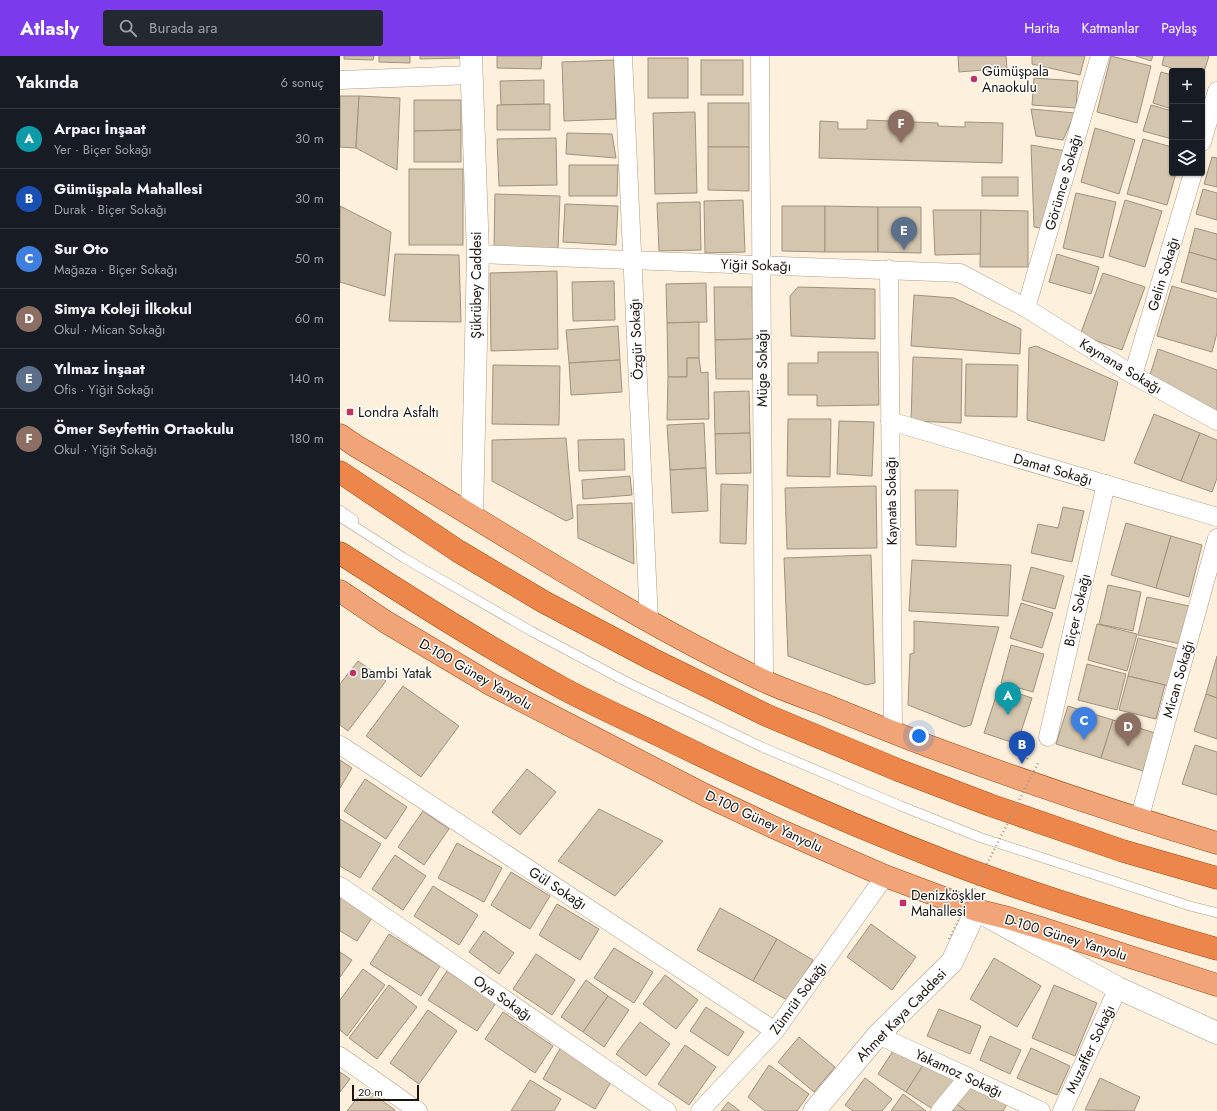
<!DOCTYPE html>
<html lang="tr">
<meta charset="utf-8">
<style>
body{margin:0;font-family:Jost,sans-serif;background:#242831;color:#f1f3f6}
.controls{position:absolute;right:12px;top:12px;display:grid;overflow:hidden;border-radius:4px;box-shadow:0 1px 3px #0004}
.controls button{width:36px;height:36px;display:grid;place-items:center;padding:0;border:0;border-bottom:1px solid #363941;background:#171b24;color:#f1f3f6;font:20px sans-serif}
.scale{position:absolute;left:12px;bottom:10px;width:67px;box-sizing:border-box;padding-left:4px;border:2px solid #19140c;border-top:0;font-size:11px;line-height:14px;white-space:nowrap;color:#19140c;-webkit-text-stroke:3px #fff;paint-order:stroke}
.you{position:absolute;left:579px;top:680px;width:14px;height:14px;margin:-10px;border:3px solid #fff;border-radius:50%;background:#1a73e8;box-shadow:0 0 0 6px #1a73e833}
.badge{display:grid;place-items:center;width:26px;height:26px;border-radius:50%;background:#7c3aed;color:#fff;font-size:13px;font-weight:700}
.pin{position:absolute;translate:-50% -33px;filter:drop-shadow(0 1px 2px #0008)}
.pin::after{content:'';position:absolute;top:21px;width:14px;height:12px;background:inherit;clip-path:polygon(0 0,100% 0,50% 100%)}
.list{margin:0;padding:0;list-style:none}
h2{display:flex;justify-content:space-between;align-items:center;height:52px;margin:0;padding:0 16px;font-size:17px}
h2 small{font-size:13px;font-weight:400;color:#9ea1a6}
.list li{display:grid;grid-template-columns:26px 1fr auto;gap:12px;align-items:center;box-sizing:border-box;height:60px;padding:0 16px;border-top:1px solid #363941}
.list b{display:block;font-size:15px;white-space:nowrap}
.list p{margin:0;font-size:13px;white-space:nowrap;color:#9ea1a6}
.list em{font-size:13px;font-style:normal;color:#9ea1a6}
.icon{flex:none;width:22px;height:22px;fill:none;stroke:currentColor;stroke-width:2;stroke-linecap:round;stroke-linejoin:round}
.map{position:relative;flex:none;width:877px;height:1055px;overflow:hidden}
header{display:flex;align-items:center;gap:24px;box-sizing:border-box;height:56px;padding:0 20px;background:#7c3aed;color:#fff}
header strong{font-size:19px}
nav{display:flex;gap:22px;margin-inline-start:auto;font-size:14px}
.search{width:280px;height:36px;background:#242831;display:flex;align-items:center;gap:10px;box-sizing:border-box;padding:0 14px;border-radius:4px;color:#9ea1a6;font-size:15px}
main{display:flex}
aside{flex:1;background:#171b24}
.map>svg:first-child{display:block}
.building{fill:#d4c5ae;stroke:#a0917c}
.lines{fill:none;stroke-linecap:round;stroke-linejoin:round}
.service-casing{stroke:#ac9d87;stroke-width:10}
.minor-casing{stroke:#ac9d87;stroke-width:19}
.tertiary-casing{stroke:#ac9d87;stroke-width:23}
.primary-casing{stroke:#9f4a17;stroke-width:23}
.trunk-casing{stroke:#9f4a17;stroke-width:23}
.path{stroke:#a59c8d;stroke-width:2.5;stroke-dasharray:1 3;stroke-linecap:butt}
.service{stroke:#fff;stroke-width:9}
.minor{stroke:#fff;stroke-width:18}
.tertiary{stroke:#fff;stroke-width:22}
.primary{stroke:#f1a477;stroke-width:22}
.trunk{stroke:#ec864a;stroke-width:22}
.path-bridge{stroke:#a59c8d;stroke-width:2.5;stroke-dasharray:1 3;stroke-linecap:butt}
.poi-dot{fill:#c03262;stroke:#fff;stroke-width:1.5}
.labels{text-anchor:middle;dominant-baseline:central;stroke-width:3;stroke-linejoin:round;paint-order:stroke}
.poi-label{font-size:14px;fill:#19140c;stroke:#fff;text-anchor:start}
.street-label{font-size:14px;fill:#19140c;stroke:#fff}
</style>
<header>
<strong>Atlasly</strong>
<div class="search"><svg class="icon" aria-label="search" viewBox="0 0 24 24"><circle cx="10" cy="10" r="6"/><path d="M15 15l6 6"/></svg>Burada ara</div>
<nav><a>Harita</a><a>Katmanlar</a><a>Paylaş</a></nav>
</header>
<main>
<aside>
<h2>Yakında<small>6 sonuç</small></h2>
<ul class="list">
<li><span class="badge" style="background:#0f9aa8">A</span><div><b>Arpacı İnşaat</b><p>Yer · Biçer Sokağı</p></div><em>30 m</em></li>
<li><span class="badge" style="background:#1a4fb4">B</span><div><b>Gümüşpala Mahallesi</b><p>Durak · Biçer Sokağı</p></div><em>30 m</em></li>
<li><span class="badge" style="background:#3f7fe0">C</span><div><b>Sur Oto</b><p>Mağaza · Biçer Sokağı</p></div><em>50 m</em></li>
<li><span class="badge" style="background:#8d6e63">D</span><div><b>Simya Koleji İlkokul</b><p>Okul · Mican Sokağı</p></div><em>60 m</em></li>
<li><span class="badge" style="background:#5c6f8a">E</span><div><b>Yılmaz İnşaat</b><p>Ofis · Yiğit Sokağı</p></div><em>140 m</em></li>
<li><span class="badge" style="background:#8d6e63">F</span><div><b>Ömer Seyfettin Ortaokulu</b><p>Okul · Yiğit Sokağı</p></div><em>180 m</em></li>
</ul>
</aside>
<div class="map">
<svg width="877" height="1055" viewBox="0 0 877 1055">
<rect width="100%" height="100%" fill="#fdf1de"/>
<g class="building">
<polygon points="4,0 34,0 33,4 4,3"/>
<polygon points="39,0 70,0 70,7 39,6"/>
<polygon points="80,0 122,0 122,2 80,3"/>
<polygon points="157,0 202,0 201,13 157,12"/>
<polygon points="618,0 666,0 667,12 619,16"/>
<polygon points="692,0 745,0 740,19 692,8"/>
<polygon points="771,0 811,10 797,67 757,56"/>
<polygon points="796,0 813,0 811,5"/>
<polygon points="824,0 869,0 862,22 862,15 840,15 822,9"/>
<rect x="308" y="2" width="40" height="40"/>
<polygon points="274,4 276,63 224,65 222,6"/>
<rect x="361" y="4" width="42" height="35"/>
<polygon points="821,16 832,19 832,53 813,47"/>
<polygon points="694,22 738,25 736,52 692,49"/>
<polygon points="204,24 204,48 161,49 160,25"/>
<polygon points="0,40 19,40 16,92 0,91"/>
<polygon points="19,40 60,42 57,114 16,92"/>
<polygon points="74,44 121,44 121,74 74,75"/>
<rect x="368" y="47" width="41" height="44"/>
<polygon points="210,48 210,74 157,74 157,49"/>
<polygon points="811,49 832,55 832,83 803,75"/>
<polygon points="691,53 735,57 723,84 696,80"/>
<polygon points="355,56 357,137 315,138 313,57"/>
<polygon points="527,64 598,67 598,70 625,71 625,66 663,67 662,107 479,102 480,65 498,66 498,73 527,73"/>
<polygon points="755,72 795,84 779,138 741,126"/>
<polygon points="121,74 121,106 74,106 74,75"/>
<polygon points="227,77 272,78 276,102 226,98"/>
<polygon points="216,82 217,129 159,130 157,83"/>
<polygon points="803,83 832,91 832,117 836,117 827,149 787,138"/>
<polygon points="691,89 726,95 705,173 694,171"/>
<polygon points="368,91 409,91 409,135 368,134"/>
<polygon points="872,101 877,102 877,131 864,128"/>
<polygon points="229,109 278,109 277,140 229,140"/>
<rect x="69" y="113" width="54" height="76"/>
<rect x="642" y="121" width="36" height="19"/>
<polygon points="863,133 877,137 877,164 856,158"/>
<polygon points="736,137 776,146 763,202 723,192"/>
<polygon points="155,138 220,140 218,194 154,192"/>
<polygon points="403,144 405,196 365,197 364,145"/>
<polygon points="785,144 822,155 805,211 769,200"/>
<polygon points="360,146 361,194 319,195 317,147"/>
<polygon points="225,148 278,150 276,189 223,186"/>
<polygon points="0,150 51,176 45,240 0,226"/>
<polygon points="442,150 485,150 485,196 442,195"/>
<polygon points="485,150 538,151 538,196 485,196"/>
<polygon points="538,151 581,151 581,197 538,196"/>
<polygon points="593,154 641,154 641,198 595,199"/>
<polygon points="641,154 688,155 688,211 640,211"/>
<polygon points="855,172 877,178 877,204 849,196"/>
<polygon points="849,196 877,204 877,236 841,226"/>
<polygon points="55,198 119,199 121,266 49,265"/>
<polygon points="717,198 759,211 751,238 709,226"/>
<polygon points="217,215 218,293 151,295 150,217"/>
<polygon points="763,217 805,231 782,294 740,279"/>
<polygon points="274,225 275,264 233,265 232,226"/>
<polygon points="366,227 367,266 327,267 326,228"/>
<polygon points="832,230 877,243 877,277 872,296 817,280"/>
<polygon points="374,231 412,231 413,283 375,284"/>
<polygon points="458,231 535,233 535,283 451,280 450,240"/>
<polygon points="574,239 614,242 681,273 680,298 571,290"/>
<polygon points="359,266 359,302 347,302 347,321 328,321 327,267"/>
<polygon points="278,270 280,304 229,307 226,274"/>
<polygon points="413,283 413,323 376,323 375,284"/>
<polygon points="696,290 778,326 764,385 687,364 689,292"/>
<polygon points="818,293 877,314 877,355 810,319"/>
<polygon points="478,296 538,296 539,349 477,350 477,339 448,339 448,307 478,307"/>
<polygon points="573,301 622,303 621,367 571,365"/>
<polygon points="347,302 359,302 361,317 368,316 369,363 327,364 328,321 347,321"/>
<polygon points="280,304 282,336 231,339 229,307"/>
<polygon points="626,308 678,309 677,361 625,360"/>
<polygon points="153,309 220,310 219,369 152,368"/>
<polygon points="409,335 410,377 375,378 374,336"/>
<polygon points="814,358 860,377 841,425 794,407"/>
<polygon points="448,363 491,363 490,421 447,420"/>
<polygon points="499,365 534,366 532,420 497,418"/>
<polygon points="364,367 366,412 330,414 327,369"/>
<polygon points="410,377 411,417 376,418 375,378"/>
<polygon points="860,377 877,384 877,422 872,436 841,425"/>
<polygon points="226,382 233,462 226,465 152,425 152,384"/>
<polygon points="284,383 285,414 239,415 238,384"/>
<polygon points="366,412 368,455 332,457 330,414"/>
<polygon points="290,420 292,439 243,443 242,424"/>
<polygon points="381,428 408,429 406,488 380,487"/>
<polygon points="536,430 537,492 447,493 445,432"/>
<polygon points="575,434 618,434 616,491 576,489"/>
<polygon points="292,447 294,508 238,482 237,449"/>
<polygon points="723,451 744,455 732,506 691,497 698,468 718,472"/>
<polygon points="786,467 831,480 816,532 771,519"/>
<polygon points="831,480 862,489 849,541 816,532"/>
<polygon points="531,499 535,627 526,629 448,600 444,502"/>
<polygon points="572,504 671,509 668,560 569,555"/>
<polygon points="691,511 724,520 715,553 682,544"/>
<polygon points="768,529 801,536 793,575 759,568"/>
<polygon points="807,541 849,550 841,588 798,579"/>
<polygon points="681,547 713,557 702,592 670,582"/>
<polygon points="574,565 659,571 631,669 624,671 568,649 570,598 574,597"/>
<polygon points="757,568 797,578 787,615 748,604"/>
<polygon points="798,582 839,593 829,630 788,620"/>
<polygon points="671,589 704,598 693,636 661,627"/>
<polygon points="877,600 877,642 866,638"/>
<polygon points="18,605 46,625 8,675 0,669 0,628"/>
<polygon points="747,608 786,618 777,654 738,644"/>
<polygon points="788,620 825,629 816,663 779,654"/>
<polygon points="63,630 119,670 81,721 26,680"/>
<polygon points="659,631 692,642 677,688 644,677"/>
<polygon points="866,638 877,642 877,683 854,675"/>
<polygon points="728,650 773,664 761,702 716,688"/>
<polygon points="773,664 815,677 803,715 761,702"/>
<polygon points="855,689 877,696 877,739 842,728"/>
<polygon points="0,704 12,712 0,732"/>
<polygon points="187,713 216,736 180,779 152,756"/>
<polygon points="25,723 67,751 46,783 4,755"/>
<polygon points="259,753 323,785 275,840 218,805"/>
<polygon points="83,755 109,773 84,809 58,791"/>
<polygon points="0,763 41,788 20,822 0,810"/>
<polygon points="117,787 162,812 144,846 98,822"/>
<polygon points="55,799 86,820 63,854 32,833"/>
<polygon points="171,816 210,840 190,873 151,849"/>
<polygon points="93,830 138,859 119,889 74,860"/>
<polygon points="0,835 35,857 17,885 0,875"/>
<polygon points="217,848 259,873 240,904 199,879"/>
<polygon points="380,852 437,883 413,925 357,894"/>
<polygon points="531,868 576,901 552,934 507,901"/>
<polygon points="144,875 174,897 159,918 129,896"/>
<polygon points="49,878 100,910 81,940 30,908"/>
<polygon points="437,883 473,904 449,945 413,925"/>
<polygon points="274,892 313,916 294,947 254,922"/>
<polygon points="0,896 12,904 0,921"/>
<polygon points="196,898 235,924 212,959 173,933"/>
<polygon points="654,902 701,930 677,971 630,943"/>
<polygon points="23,913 45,929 7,980 0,974 0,944"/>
<polygon points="107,915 156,947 137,975 88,944"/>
<polygon points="325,919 358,944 336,973 303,948"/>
<polygon points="246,924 268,940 243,976 221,961"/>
<polygon points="49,929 77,951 37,1003 9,982"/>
<polygon points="714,929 757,947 735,1000 692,982"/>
<polygon points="268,940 289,954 264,991 243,976"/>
<polygon points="366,951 404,976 388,1000 350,975"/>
<polygon points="599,953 641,970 630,998 587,980"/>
<polygon points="88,954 117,975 79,1028 50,1007"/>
<polygon points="163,956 213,990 195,1017 145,983"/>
<polygon points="300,966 330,988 306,1020 276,998"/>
<polygon points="650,980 681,994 670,1018 640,1004"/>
<polygon points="459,981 495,1011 474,1036 438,1006"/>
<polygon points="345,989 376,1011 349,1049 318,1028"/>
<polygon points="557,989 585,1006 566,1036 538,1018"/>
<polygon points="221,991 274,1021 255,1053 203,1023"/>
<polygon points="691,992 730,1010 717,1039 677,1022"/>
<polygon points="585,1006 616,1025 596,1055 566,1036"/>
<polygon points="429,1009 469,1038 457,1055 425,1055 408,1041"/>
<polygon points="0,1016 10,1023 0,1036"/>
<polygon points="525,1022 552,1043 542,1055 513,1055 505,1049"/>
<polygon points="760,1022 800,1041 794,1055 745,1054"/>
<polygon points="190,1024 221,1043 214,1055 171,1055"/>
<polygon points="631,1024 667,1048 663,1055 626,1055 615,1047"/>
<polygon points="25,1032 55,1054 54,1055 7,1055"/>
<polygon points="563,1038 586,1055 551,1055"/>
<polygon points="388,1046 400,1055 381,1055"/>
<polygon points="615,1047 626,1055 610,1055"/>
</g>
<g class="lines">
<defs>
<g id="service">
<polyline points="0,454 14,464"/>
<polyline points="0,461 64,502 191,575 287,626 422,691 561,750 639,781 850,850 877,857"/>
</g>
<g id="minor">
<polyline points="283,0 309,565"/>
<polyline points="420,0 424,625"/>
<polyline points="0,24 131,19"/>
<polyline points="862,86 877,35"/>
<polyline points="138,198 620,217 686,252 793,319 877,365"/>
<polyline points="549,213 553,677"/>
<polyline points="686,252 760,0"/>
<polyline points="793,319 853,117"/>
<polyline points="550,365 877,461"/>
<polyline points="708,681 766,428"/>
<polyline points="0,689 435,975"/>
<polyline points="799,764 877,482"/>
<polyline points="0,830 327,1055"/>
<polyline points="538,979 701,1055"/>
<polyline points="0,1000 78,1055"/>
<polyline points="360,1055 435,975 545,820"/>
<polyline points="600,1055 628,1021"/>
<polyline points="722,1055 778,932"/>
</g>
<g id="tertiary">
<polyline points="131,0 138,198 132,459"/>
<polyline points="474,1055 538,979 612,906 636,854 778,932 877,977"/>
</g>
<g id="primary">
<path d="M 0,379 L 16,390 C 151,469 281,557 422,624 C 441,633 461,640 480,647 C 517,662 554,677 591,691 C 686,726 780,758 877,787"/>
<polyline points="0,535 46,566 152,629 365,739 435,772 545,820 636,854 668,862 701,872 877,929"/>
</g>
<g id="trunk">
<polyline points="0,416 118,495 204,546 312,603 426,659 558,714 650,749 783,795 877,822"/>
<path d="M 0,497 C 73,544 147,591 224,633 C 258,651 294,667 329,684 C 419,728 511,769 605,805 C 694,839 785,867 877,893"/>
</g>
</defs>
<use href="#service" class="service-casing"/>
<use href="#minor" class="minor-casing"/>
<use href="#tertiary" class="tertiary-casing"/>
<use href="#primary" class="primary-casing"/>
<use href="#trunk" class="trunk-casing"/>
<polyline class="path" points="687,703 691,693"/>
<use href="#service" class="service"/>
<use href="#minor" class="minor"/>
<use href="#tertiary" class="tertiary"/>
<use href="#primary" class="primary"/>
<use href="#trunk" class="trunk"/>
<polyline class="path-bridge" points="609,883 698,707"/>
</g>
<g class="poi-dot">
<circle cx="634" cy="23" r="4"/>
<rect x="6" y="352" width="8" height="8" rx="2"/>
<circle cx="13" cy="617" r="4"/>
<rect x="559" y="843" width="8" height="8" rx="2"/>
</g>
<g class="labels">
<g class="poi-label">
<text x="642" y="15">Gümüşpala<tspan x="642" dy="16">Anaokulu</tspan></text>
<text x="18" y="356">Londra Asfaltı</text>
<text x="21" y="617">Bambi Yatak</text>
<text x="571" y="839">Denizköşkler<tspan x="571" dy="16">Mahallesi</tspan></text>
</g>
<g class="street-label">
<text transform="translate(723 126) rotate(-74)">Görümce Sokağı</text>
<text transform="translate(416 209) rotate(2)">Yiğit Sokağı</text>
<text transform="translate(823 218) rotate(-73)">Gelin Sokağı</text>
<text transform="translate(136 229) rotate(-90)">Şükrübey Caddesi</text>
<text transform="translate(296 283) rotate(-93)">Özgür Sokağı</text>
<text transform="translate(781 310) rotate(31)">Kaynana Sokağı</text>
<text transform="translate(422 312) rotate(-90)">Müge Sokağı</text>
<text transform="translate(713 413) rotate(16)">Damat Sokağı</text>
<text transform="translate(551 445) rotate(-91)">Kaynata Sokağı</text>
<text transform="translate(737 554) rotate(-77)">Biçer Sokağı</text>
<text transform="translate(136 618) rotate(30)">D-100 Güney Yanyolu</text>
<text transform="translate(838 623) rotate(-74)">Mican Sokağı</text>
<text transform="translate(424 765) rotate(25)">D-100 Güney Yanyolu</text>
<text transform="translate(218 832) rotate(33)">Gül Sokağı</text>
<text transform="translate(726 881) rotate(17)">D-100 Güney Yanyolu</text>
<text transform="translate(163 942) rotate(35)">Oya Sokağı</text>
<text transform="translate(458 942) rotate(-54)">Zümrüt Sokağı</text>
<text transform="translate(561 959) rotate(-46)">Ahmet Kaya Caddesi</text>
<text transform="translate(750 993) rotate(-65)">Muzaffer Sokağı</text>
<text transform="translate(619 1017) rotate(25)">Yakamoz Sokağı</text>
</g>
</g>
</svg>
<div class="controls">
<button>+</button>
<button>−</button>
<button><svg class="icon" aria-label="layers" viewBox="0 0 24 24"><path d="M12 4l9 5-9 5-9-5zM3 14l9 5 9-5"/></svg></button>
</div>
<div class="scale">20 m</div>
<div class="you"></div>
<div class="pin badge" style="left:668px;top:659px;background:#0f9aa8">A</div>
<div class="pin badge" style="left:682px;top:708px;background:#1a4fb4">B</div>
<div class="pin badge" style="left:744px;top:684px;background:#3f7fe0">C</div>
<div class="pin badge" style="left:788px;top:690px;background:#8d6e63">D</div>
<div class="pin badge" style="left:564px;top:194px;background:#5c6f8a">E</div>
<div class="pin badge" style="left:561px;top:87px;background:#8d6e63">F</div>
</div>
</main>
